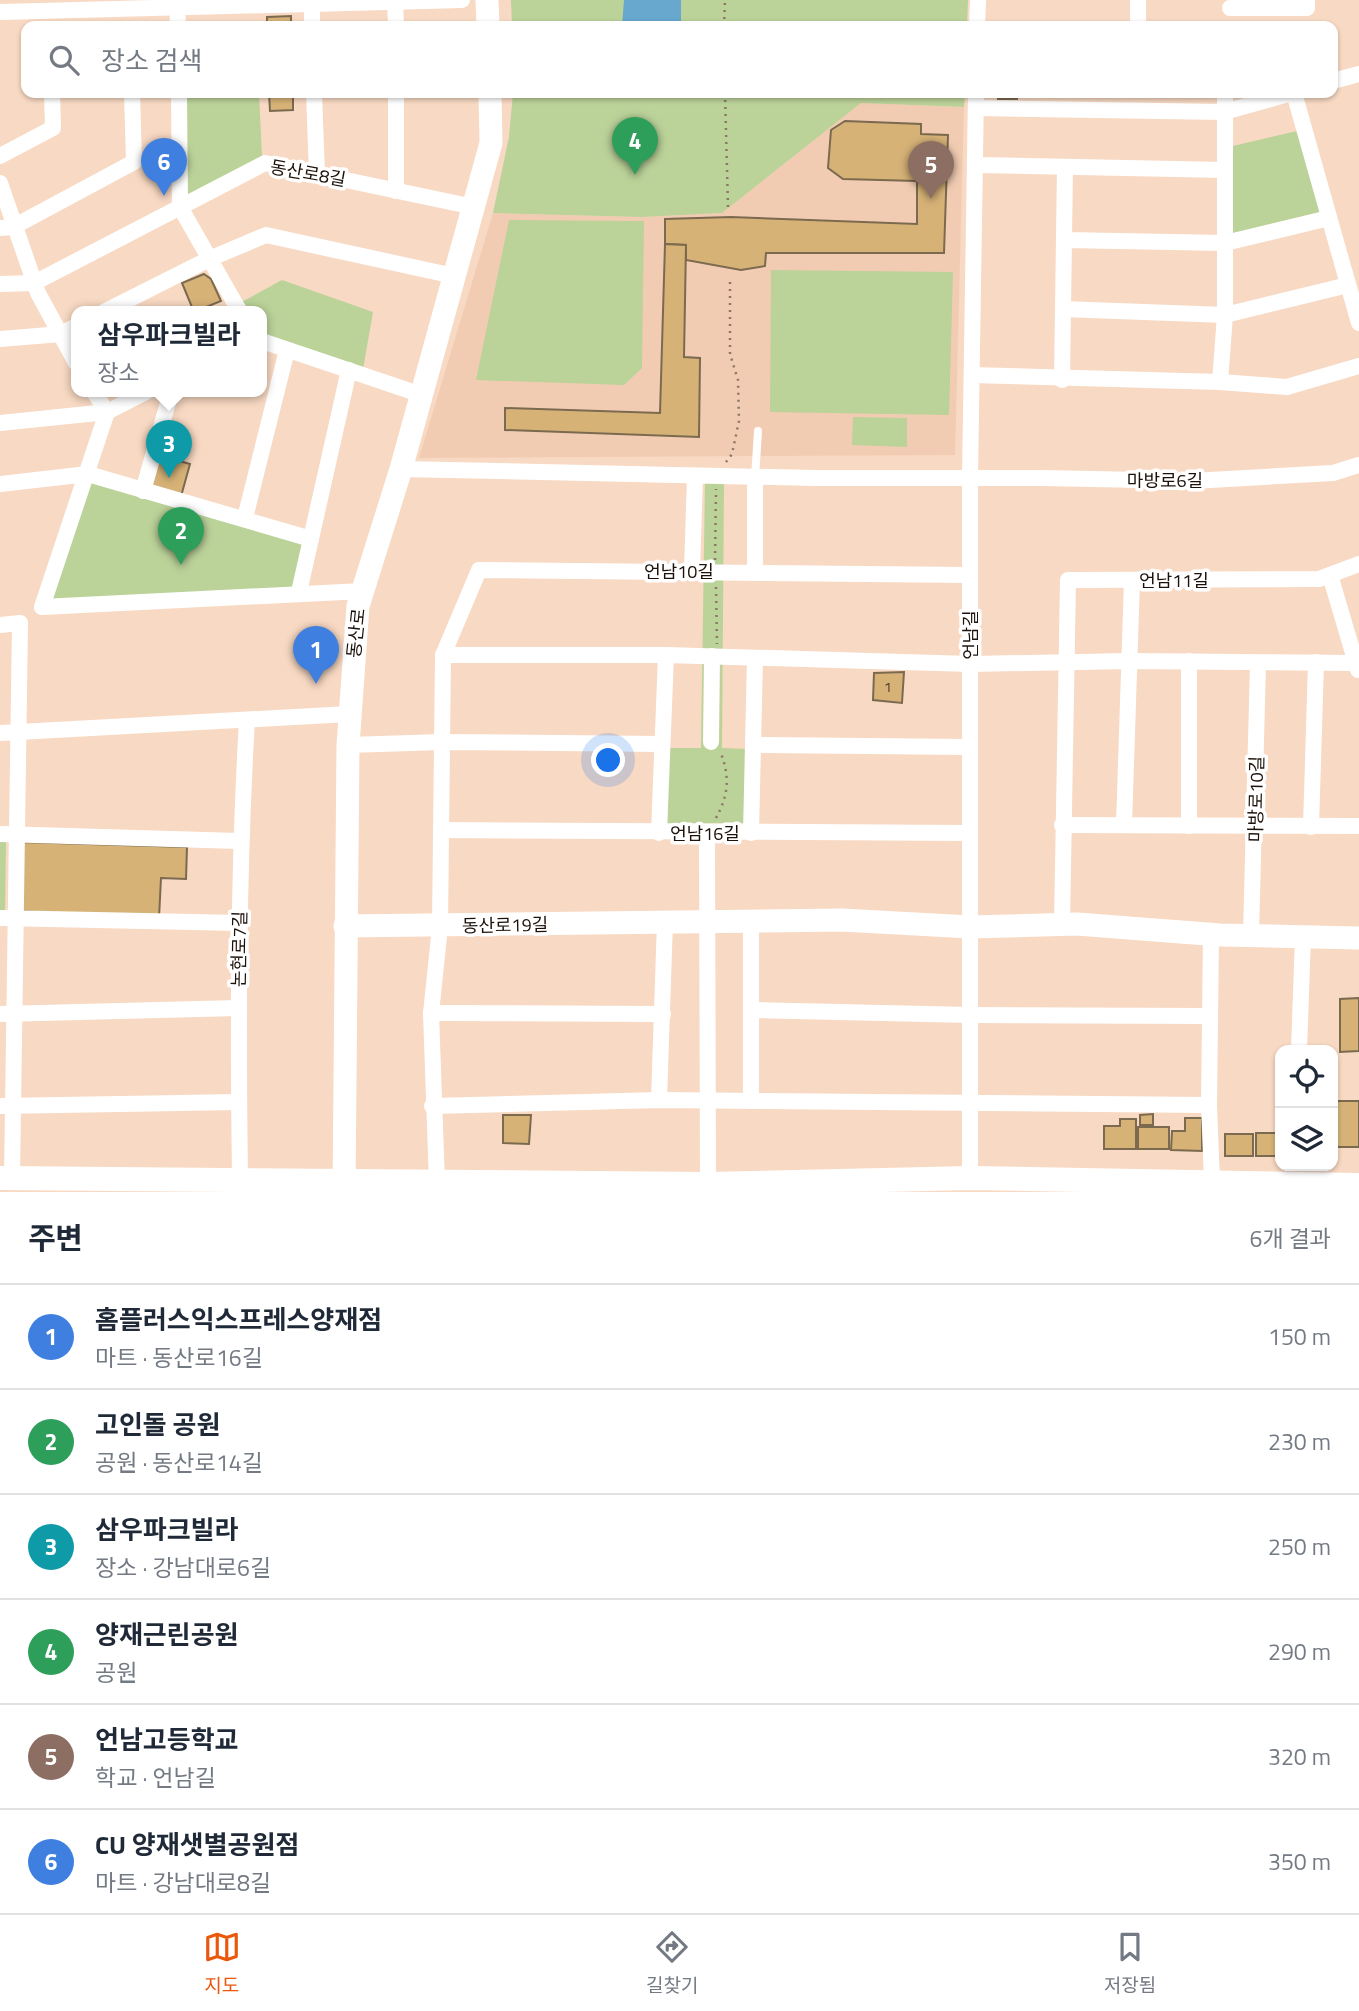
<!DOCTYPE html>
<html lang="ko">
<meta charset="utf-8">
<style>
body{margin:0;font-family:"Titillium Web","Noto Sans KR",sans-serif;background:#f2f2f3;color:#1f2937}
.controls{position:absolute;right:21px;bottom:21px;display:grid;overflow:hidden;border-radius:14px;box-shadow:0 2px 5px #0004}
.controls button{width:63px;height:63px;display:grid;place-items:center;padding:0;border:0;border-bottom:2px solid #e0e1e3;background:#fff;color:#1f2937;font:35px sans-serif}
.you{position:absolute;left:609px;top:761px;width:24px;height:24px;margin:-18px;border:5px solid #fff;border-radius:50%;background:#1a73e8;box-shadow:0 0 0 10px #1a73e833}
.badge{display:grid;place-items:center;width:46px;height:46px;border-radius:50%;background:#ea580c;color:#fff;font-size:23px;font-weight:700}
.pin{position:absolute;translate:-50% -58px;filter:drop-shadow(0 2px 4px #0008)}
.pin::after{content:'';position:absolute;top:37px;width:24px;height:21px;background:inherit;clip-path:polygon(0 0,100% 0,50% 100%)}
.popup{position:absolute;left:71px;top:306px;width:196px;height:91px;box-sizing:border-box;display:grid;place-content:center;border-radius:14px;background:#fff;filter:drop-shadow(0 2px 5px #0005);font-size:23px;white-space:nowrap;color:#747a83}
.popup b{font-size:26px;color:#1f2937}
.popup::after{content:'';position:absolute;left:50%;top:100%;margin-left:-14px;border:14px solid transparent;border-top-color:#fff}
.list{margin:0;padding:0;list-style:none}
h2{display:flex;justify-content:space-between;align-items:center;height:91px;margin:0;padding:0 28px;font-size:30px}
h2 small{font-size:23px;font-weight:400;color:#747a83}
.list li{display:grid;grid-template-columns:46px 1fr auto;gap:21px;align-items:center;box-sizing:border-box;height:105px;padding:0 28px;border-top:2px solid #e0e1e3}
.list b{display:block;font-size:26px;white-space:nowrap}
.list p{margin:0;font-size:23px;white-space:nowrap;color:#747a83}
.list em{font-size:23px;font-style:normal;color:#747a83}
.icon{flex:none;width:38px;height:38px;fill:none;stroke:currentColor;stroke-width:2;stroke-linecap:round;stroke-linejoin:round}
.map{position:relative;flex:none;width:1359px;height:1192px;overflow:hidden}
.search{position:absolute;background:#fff;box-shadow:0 2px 5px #0004;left:21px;right:21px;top:21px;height:77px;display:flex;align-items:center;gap:18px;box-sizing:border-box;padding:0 24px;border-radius:14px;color:#747a83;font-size:26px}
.sheet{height:721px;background:#fff}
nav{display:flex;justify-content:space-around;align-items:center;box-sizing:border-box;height:98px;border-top:2px solid #e0e1e3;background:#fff;font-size:19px;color:#747a83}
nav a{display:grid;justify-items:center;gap:4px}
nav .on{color:#ea580c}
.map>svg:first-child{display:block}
.built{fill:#f2ccb2}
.green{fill:#bbd299}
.water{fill:#68a8ce}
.building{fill:#d6b277;stroke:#7b6a4f;stroke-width:2}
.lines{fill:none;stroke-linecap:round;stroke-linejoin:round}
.path{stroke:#8b7667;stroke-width:2.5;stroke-dasharray:2 5;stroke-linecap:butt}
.lane{stroke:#fff;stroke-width:8}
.street{stroke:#fff;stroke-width:16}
.secondary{stroke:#fff;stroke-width:23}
.primary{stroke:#fff;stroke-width:24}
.labels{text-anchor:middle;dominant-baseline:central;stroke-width:7;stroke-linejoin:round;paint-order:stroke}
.number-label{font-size:14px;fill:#4b3a26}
.street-label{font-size:18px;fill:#1d120b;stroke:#fff}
</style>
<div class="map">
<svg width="1359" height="1192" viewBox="0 0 1359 1192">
<rect width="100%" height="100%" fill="#f8d9c3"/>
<polygon class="built" points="861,103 964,107 955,455 419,458 493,213 642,217 722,213"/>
<g class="green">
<polygon points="511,0 968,0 967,26 512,26"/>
<polygon points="184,93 259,93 262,157 188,195"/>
<polygon points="513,93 965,93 964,107 861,103 722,213 642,217 493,213 509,137"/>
<polygon points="1297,131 1320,212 1231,234 1233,146"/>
<polygon points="509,220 644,221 642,368 624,385 476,380"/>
<polygon points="771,270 953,272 949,415 770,412"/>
<polygon points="282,280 373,312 362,375 262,341 262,312 240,312 236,305"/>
<polygon points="853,417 907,418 907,447 852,445"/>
<polygon points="88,474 311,539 299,592 42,607"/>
<polygon points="705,482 724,482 722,748 748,749 746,823 667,824 668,748 701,748"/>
<polygon points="0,841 6,841 5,912 0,912"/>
</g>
<polygon class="water" points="624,0 681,0 681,26 622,26"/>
<g class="building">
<polygon points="291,16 291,26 267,26 267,17"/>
<polygon points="269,93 293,93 293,110 270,111"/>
<rect x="998" y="93" width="19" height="6"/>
<polygon points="845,121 921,124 921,134 948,135 944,253 766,253 765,266 741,270 686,260 686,245 665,244 665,219 731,217 917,224 917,181 843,179 828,168 831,130"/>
<polygon points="665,244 686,245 684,357 700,358 699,437 505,430 505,408 660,413"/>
<polygon points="204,274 211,279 221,301 194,312 182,283"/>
<polygon points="158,455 190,464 180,500 148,491"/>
<polygon points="904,672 902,703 873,700 874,673"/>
<polygon points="21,842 187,847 186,879 161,878 159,918 16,911"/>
<polygon points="1359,998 1359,1051 1340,1052 1340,999"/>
<rect x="1333" y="1101" width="26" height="46"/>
<polygon points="1153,1114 1153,1125 1140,1125 1140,1115"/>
<polygon points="503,1115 531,1115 529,1144 503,1143"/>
<polygon points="1185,1118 1202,1118 1202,1151 1171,1150 1172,1131 1185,1131"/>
<polygon points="1120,1119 1136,1119 1136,1149 1104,1149 1104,1126 1120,1126"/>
<rect x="1138" y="1127" width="31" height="22"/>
<rect x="1256" y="1133" width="24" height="23"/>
<rect x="1225" y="1134" width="28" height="22"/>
</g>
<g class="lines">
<g class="path">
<polyline points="724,26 725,0"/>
<polyline points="725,93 728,207"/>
<polyline points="726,462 732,454 739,421 738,380 730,354 730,281"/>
<polyline points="715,560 716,489"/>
<polyline points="716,587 717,644"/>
<path d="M 716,818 C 729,794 730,776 720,751"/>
</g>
<polyline class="lane" points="755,478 758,431"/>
<g class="street">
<polyline points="177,0 178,26"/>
<polyline points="395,0 396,26"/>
<polyline points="312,4 312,26"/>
<polyline points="1230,8 1307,8 1307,0"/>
<polyline points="0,12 462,0"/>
<polyline points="977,26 978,0"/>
<polyline points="1138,26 1138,0"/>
<polyline points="1333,81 1359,74"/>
<polyline points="179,93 180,207 240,312"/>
<polyline points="314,93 317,174"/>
<polyline points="396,93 396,191"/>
<polyline points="1294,93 1359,323"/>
<polyline points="976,108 1224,112 1292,93"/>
<polyline points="0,156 53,128 52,93"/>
<polyline points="975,165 1224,170"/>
<polyline points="0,183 38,293 76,363"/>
<polyline points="0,228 13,227 134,162 132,93"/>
<polyline points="1064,240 1225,243 1329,218"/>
<polyline points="0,284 34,283 265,163 474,207"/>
<polyline points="1063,309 1225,315 1348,285"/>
<polyline points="104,312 209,259 266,235 454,276"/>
<polyline points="0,339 61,334 76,326"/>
<polyline points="262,341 422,395"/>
<polyline points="972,375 1220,382 1287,387 1359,366"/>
<polyline points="1062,380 1065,167"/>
<polyline points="1220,382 1225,315 1225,93"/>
<polyline points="0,423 107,412 146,392"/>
<polyline points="401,469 815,478 1042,478 1192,481 1333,473 1359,465"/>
<polyline points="0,484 88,474 311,539"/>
<polyline points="143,491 171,392"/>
<polyline points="245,518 287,350"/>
<polyline points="692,571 695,476"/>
<polyline points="755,572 755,478"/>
<polyline points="1330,575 1358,670"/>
<polyline points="299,592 349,370"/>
<polyline points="42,607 363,591"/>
<polyline points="42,607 107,412 94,392"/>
<polyline points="0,625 20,623"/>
<polyline points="443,655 666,655 970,664 1129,661 1356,663"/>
<polyline points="1189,661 1189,826"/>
<polyline points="0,733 349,714"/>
<polyline points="711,742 712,656"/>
<polyline points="348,745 442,742 662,744"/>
<polyline points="755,745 970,747"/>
<polyline points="1062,825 1359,826"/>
<polyline points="1124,825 1132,580"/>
<polyline points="1311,827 1316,662"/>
<polyline points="441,830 970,833"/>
<polyline points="659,833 666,655"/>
<polyline points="707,833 708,1184"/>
<polyline points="751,833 755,658"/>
<polyline points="0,834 240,841"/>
<polyline points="0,918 240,923"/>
<polyline points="751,921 751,1101"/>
<polyline points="1062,925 1068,580 1319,579 1359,564"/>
<polyline points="1211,934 1209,1105 1212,1181"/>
<polyline points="1251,935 1258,663"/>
<polyline points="751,1010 970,1015 1210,1016"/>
<polyline points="431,1013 663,1014"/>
<polyline points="0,1014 238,1008"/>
<polyline points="1299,1050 1303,937"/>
<polyline points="659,1100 665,921"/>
<polyline points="0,1106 239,1102"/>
<polyline points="432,1106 659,1100 1209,1105"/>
<polyline points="12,1178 20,623"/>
<polyline points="970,1178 970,478 976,93"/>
<path d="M 240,1179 C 238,1026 238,873 247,720"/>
<polyline points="437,1183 431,1013 440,927 443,655 479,570 970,575"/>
</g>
<g class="secondary">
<polyline points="487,0 488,26"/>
<polyline points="345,926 842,920 970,927 1077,924 1220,935 1359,938"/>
<polyline points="344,1192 348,745 358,606 401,469 491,143 490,93"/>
</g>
<polyline class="primary" points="0,1178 708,1184 970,1178 1359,1185"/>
</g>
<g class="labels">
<g class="number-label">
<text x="888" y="686">1</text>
</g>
<g class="street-label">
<text transform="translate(308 173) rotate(10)">동산로8길</text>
<text x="1165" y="480">마방로6길</text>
<text x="679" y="571">언남10길</text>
<text x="1174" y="580">언남11길</text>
<text transform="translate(356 633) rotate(-84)">동산로</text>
<text transform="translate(970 635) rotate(-90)">언남길</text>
<text transform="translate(1256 799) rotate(-89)">마방로10길</text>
<text x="705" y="833">언남16길</text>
<text transform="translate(505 925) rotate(-1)">동산로19길</text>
<text transform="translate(239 949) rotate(-89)">논현로7길</text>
</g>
</g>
</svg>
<div class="controls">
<button><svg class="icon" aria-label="locate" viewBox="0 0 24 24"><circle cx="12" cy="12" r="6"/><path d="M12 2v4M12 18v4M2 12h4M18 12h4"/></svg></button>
<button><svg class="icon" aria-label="layers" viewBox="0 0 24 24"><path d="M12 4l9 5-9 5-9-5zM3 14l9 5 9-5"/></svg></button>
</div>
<div class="you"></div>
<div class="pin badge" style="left:316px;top:684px;background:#3f7fe0">1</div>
<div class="pin badge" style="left:181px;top:565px;background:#2e9e5b">2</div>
<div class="pin badge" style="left:169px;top:478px;background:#0f9aa8">3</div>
<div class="popup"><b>삼우파크빌라</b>장소</div>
<div class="pin badge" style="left:635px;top:175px;background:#2e9e5b">4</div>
<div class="pin badge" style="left:931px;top:199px;background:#8d6e63">5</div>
<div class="pin badge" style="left:164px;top:196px;background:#3f7fe0">6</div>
<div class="search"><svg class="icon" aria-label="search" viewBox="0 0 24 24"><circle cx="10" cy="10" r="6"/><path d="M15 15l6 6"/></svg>장소 검색</div>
</div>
<section class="sheet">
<h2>주변<small>6개 결과</small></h2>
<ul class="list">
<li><span class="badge" style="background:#3f7fe0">1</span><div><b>홈플러스익스프레스양재점</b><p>마트 · 동산로16길</p></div><em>150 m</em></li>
<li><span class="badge" style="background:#2e9e5b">2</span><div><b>고인돌 공원</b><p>공원 · 동산로14길</p></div><em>230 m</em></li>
<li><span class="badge" style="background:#0f9aa8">3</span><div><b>삼우파크빌라</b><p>장소 · 강남대로6길</p></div><em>250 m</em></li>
<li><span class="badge" style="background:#2e9e5b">4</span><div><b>양재근린공원</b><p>공원</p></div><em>290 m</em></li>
<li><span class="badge" style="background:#8d6e63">5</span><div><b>언남고등학교</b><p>학교 · 언남길</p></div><em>320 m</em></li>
<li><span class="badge" style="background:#3f7fe0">6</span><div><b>CU 양재샛별공원점</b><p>마트 · 강남대로8길</p></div><em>350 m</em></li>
</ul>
</section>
<nav>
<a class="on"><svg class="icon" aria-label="map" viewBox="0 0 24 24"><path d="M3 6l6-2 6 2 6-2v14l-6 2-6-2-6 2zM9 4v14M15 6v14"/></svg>지도</a>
<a><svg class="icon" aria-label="directions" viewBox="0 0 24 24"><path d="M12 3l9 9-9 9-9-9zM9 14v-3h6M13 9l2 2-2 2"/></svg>길찾기</a>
<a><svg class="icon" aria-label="saved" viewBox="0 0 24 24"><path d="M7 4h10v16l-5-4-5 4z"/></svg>저장됨</a>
</nav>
